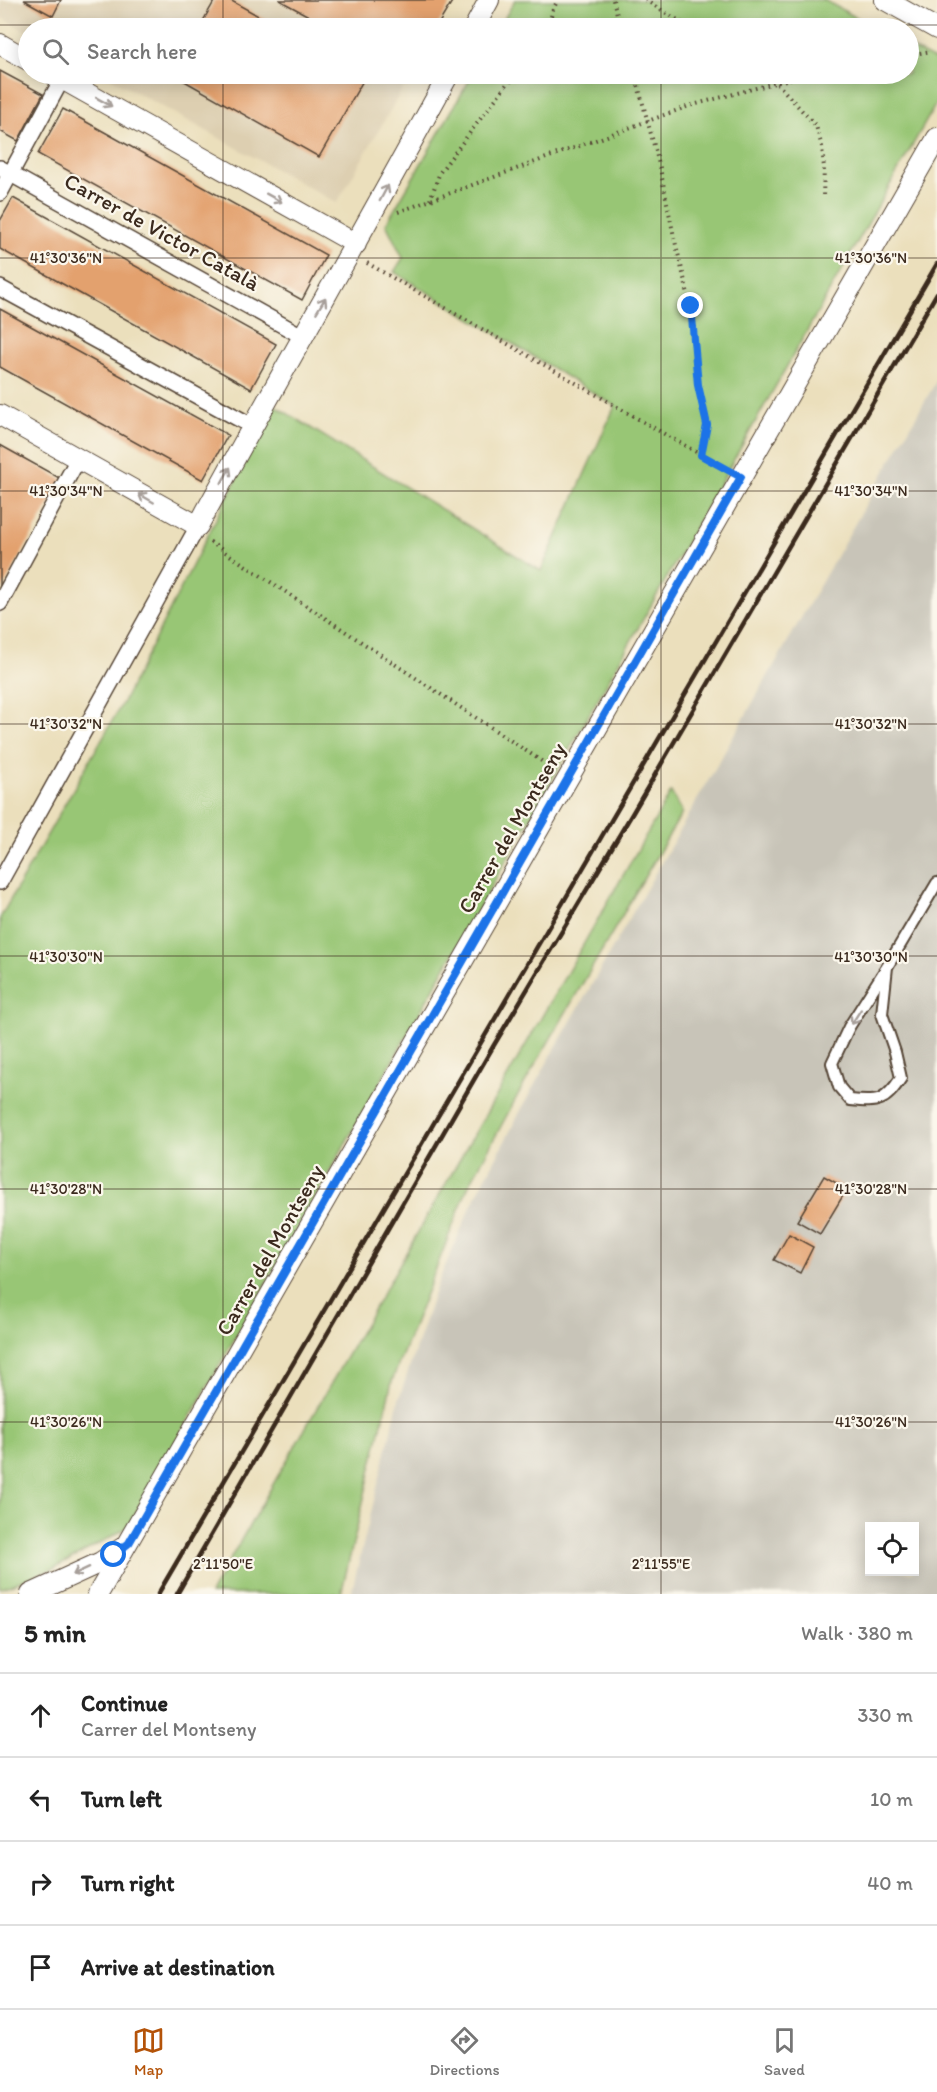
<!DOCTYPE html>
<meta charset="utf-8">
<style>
body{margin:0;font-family:Itim,sans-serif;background:#f2f2f2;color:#222}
.controls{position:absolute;right:18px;bottom:18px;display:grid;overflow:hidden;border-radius:0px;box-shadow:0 3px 15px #0003}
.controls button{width:54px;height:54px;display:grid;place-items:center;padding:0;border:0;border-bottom:2px solid #e0e0e0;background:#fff;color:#222;font:30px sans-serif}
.stop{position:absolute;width:18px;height:18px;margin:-14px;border:4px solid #1a73e8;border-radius:50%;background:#fff}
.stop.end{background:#1a73e8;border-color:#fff;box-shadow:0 2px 6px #0008}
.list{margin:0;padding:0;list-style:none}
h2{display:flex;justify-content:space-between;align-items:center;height:78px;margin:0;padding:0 24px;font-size:26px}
h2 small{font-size:20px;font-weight:400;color:#767676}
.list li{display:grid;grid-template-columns:39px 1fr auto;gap:18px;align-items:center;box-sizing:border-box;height:84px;padding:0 24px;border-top:2px solid #e0e0e0}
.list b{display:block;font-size:22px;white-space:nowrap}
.list p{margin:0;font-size:20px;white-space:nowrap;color:#767676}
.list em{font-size:20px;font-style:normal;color:#767676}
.icon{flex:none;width:33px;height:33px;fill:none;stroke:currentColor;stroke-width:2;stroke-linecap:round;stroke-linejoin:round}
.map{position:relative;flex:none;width:937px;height:1594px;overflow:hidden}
.search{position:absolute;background:#fff;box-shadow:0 3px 15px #0003;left:18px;right:18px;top:18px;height:66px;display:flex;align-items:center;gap:15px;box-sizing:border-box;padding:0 21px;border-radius:33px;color:#767676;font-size:22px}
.sheet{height:414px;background:#fff}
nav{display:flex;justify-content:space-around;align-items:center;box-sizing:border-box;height:84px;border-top:2px solid #e0e0e0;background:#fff;font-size:16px;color:#767676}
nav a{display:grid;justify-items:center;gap:3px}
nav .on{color:#b45309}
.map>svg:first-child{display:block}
.built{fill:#ddcfb1}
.industrial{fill:#c8c4b8;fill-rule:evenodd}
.green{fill:#98c675;stroke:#6a784a;stroke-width:1.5}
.building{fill:#e3a16e}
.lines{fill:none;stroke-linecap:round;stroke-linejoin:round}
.service-casing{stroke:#554536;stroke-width:14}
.pedestrian-casing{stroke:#554536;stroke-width:18}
.minor-casing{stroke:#554536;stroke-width:22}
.path{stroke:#554536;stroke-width:4;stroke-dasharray:1.5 4.5;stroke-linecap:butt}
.service{stroke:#fff;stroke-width:10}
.pedestrian{stroke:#fff;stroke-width:15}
.minor{stroke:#fff;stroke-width:20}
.rail{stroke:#3b2a1e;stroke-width:4.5}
.oneway{stroke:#a79f9a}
.route{stroke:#1a73e8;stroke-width:8}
.ticks{fill:none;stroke:#3b2a1e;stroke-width:1.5;stroke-opacity:0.45}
.labels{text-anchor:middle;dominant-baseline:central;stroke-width:4.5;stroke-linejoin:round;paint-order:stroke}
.street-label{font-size:22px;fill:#3b2a1e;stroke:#fbf7ec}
.ticks-label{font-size:15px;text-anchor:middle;fill:#3b2a1e;stroke:#fbf7ec;stroke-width:4.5;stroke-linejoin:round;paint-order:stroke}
</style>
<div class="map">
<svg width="937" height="1594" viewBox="0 0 937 1594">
<rect width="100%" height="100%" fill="#fbf7ec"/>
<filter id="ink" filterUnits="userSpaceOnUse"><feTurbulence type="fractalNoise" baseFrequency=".0167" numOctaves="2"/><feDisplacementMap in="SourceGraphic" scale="12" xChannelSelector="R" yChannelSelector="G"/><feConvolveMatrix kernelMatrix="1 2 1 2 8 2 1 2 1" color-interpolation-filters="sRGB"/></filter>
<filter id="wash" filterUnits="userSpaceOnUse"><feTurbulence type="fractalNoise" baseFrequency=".008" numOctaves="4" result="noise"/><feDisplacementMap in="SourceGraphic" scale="24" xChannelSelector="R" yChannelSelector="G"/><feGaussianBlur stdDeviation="1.35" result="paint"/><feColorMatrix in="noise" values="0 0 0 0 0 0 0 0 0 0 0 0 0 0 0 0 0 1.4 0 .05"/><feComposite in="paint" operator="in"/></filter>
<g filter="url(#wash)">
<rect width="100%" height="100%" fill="#ebdfbc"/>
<g class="built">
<polygon points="0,0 453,0 436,28 28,28 28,32 0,17"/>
<polygon points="103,74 411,74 337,203"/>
</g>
<path class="industrial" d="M 937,380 L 937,1594 L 351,1594 L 399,1399 L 435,1290 L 472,1204 L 531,1091 ZM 870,1526 L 914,1526 L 914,1572 L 870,1572 Z"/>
<g class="green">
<polygon points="515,0 824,0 876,28 499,28"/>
<polygon points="909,47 937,61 937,102 127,1528 57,1567 0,1589 0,918 124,700 274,405 541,571 615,406 394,272 403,258 386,224 473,74 908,74"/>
<polygon points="671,792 682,813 520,1091 468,1187 392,1381 341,1594 210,1594"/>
</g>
<g id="blocks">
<g class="building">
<polygon points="24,0 61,0 53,16"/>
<polygon points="215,0 230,0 280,28 199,28"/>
<polygon points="279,0 453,0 436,28 331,28"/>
<polygon points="0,71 43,94 18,141 0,131"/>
<polygon points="172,74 359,74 365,77 319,157"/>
<polygon points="63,109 326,255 302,300 38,154"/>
<polygon points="13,198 276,344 251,389 0,249 0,221"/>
<polygon points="0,309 228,435 203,480 0,367"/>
<polygon points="0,445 63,480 0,593"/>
<polygon points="824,1176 847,1189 820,1234 797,1221"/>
<polygon points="789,1234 813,1247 800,1273 774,1260"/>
</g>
</g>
</g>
<g filter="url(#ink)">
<use href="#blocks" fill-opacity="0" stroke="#554536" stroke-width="1.5"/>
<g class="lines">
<defs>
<path id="service" d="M 887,967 L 882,1014 L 895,1052 L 901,1078 C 885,1102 879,1103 850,1100 L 839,1087 L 832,1063 L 849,1027 L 887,967 L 937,883"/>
<g id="pedestrian">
<polyline points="0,168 302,336"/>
<polyline points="0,193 62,79"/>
<polyline points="0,288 252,426"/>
<polyline points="0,603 78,459"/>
<polyline points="0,882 198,526"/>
</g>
<g id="minor">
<polyline points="885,0 937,29"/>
<polyline points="474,28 489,0"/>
<polyline points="0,44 28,60"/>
<polyline points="53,74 356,244"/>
<path d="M 0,415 L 198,526 C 280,375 367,225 449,74"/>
<polyline points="31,1594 101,1562 124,1547"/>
<polyline points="98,1594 937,138"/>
</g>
</defs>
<use href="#service" class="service-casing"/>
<use href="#pedestrian" class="pedestrian-casing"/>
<use href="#minor" class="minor-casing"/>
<g class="path">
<polyline points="613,0 621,28"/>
<polyline points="645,0 691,28"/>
<polyline points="548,28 553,9 558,0"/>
<polyline points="908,55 931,51"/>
<polyline points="635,74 660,168 674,237 691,306 698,385 707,425 701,455"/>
<polyline points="762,74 776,82 816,126 822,147 824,168 823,197"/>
<polyline points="430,200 440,172 507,84 519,74"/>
<polyline points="398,212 689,106 808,74"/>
<polyline points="367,263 722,467"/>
<polyline points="210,542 549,766"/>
</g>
<use href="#service" class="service"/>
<use href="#pedestrian" class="pedestrian"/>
<use href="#minor" class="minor"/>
<g class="rail">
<polyline points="158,1594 937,264"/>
<polyline points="177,1594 494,1045 632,814 937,293"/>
</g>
</g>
<defs><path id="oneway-shaft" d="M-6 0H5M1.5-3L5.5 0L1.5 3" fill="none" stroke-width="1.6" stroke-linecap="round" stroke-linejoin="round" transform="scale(1.5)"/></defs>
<g class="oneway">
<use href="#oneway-shaft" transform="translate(104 102) rotate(29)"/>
<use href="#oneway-shaft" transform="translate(384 193) rotate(-62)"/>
<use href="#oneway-shaft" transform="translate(274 198) rotate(29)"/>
<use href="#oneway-shaft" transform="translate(321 305) rotate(-59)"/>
<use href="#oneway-shaft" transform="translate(226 475) rotate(-61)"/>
<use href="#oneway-shaft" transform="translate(146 498) rotate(-150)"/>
<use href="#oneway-shaft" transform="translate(856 1017) rotate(123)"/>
<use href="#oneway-shaft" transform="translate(81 1571) rotate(155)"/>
</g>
</g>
<g class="lines" filter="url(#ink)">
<polyline class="route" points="114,1555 129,1543 741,477 701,455 707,425 698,385 691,306"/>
</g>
<path class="ticks" d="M 223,0 L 223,28M 661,0 L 661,28M 0,25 L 937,25M 223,74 L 223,1594M 661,74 L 661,1594M 0,258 L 937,258M 0,491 L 937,491M 0,724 L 937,724M 0,956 L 937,956M 0,1189 L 937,1189M 0,1422 L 937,1422"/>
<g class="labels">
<g class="street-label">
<text transform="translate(162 232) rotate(29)">Carrer de Victor Català</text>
<text transform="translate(512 828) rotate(-60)">Carrer del Montseny</text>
<text transform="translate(270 1250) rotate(-60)">Carrer del Montseny</text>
</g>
</g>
<g class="ticks-label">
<text x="66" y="263">41°30'36"N</text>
<text x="871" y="263">41°30'36"N</text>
<text x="66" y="496">41°30'34"N</text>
<text x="871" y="496">41°30'34"N</text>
<text x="66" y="729">41°30'32"N</text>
<text x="871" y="729">41°30'32"N</text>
<text x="66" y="962">41°30'30"N</text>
<text x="871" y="962">41°30'30"N</text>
<text x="66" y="1194">41°30'28"N</text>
<text x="871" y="1194">41°30'28"N</text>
<text x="66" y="1427">41°30'26"N</text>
<text x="871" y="1427">41°30'26"N</text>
<text x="223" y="1569">2°11'50"E</text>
<text x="661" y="1569">2°11'55"E</text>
</g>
</svg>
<div class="controls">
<button><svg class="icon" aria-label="locate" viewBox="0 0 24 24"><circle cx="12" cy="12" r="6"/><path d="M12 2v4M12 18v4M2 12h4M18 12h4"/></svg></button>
</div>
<div class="stop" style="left:114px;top:1555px"></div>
<div class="stop end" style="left:691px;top:306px"></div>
<div class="search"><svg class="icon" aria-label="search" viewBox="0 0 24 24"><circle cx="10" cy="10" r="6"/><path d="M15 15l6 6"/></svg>Search here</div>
</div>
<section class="sheet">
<h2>5 min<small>Walk · 380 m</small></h2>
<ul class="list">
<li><svg class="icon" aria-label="ahead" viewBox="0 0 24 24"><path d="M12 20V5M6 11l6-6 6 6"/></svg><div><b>Continue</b><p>Carrer del Montseny</p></div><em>330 m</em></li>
<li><svg class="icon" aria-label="left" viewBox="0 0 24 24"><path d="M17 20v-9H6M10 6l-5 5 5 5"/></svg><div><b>Turn left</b></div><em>10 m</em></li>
<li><svg class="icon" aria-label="right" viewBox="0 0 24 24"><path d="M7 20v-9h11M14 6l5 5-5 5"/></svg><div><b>Turn right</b></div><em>40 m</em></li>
<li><svg class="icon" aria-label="arrive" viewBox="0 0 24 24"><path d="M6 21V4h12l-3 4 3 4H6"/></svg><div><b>Arrive at destination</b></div></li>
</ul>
</section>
<nav>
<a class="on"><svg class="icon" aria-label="map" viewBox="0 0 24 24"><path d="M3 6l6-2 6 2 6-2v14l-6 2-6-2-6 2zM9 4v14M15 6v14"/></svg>Map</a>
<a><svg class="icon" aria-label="directions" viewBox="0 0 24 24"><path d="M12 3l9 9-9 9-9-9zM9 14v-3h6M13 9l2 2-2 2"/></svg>Directions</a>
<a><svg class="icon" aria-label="saved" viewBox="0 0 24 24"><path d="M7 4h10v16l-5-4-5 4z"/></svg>Saved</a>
</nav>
